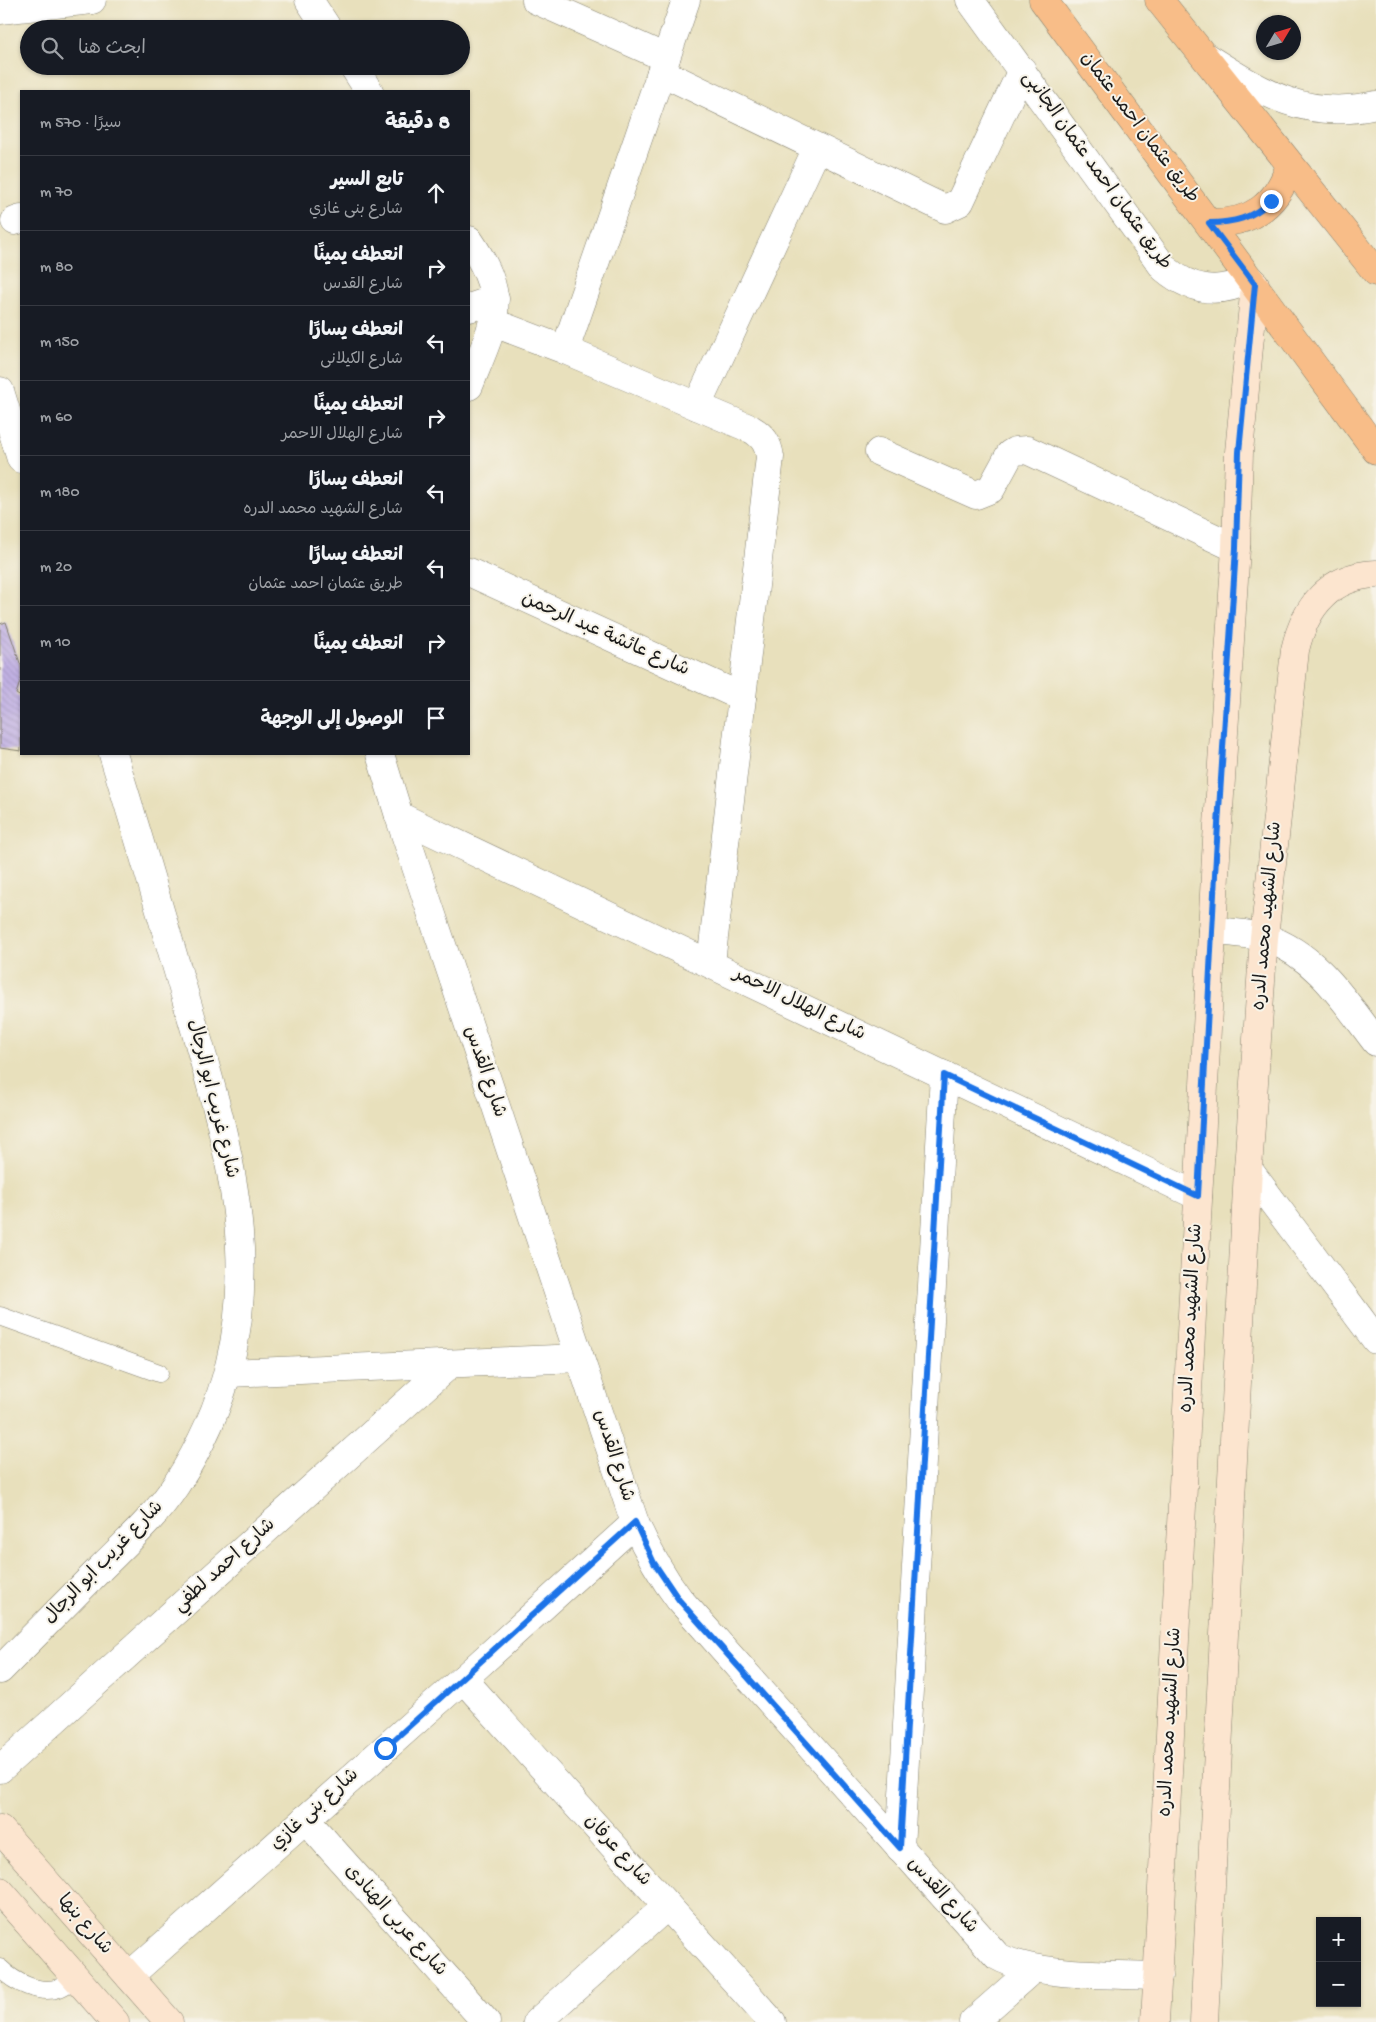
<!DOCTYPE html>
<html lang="ar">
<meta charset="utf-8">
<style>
body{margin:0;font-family:"Gochi Hand","Playpen Sans Arabic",sans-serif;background:#242831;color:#f1f3f6;direction:rtl}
.controls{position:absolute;right:15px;bottom:15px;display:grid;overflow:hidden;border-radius:0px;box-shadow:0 1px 4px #0004}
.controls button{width:45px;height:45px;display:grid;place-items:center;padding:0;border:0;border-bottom:1px solid #363941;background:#171b24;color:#f1f3f6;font:25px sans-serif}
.compass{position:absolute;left:1256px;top:15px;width:45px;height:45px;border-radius:50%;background:#171b24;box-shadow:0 1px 4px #0004;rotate:52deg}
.stop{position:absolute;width:15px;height:15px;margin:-11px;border:4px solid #1a73e8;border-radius:50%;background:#fff}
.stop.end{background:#1a73e8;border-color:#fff;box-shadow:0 1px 5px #0008}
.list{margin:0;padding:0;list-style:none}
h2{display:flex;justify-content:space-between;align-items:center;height:65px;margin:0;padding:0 20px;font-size:21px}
h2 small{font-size:16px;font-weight:400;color:#9ea1a6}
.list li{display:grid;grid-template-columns:32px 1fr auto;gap:15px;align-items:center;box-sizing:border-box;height:75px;padding:0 20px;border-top:1px solid #363941}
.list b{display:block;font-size:19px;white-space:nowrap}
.list p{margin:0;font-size:16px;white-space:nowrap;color:#9ea1a6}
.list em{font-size:16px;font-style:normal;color:#9ea1a6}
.icon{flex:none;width:28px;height:28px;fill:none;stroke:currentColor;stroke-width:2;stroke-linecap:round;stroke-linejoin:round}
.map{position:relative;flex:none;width:1376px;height:2022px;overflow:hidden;direction:ltr}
.search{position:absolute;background:#171b24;box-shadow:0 1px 4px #0004;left:20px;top:20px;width:450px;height:55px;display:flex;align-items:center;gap:12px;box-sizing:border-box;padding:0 18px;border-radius:28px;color:#9ea1a6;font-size:19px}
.panel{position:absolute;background:#171b24;box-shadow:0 1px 4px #0004;left:20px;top:90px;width:450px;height:665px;border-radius:0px;direction:rtl}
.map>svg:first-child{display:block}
.building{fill:url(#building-back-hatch)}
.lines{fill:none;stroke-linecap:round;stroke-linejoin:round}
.service-casing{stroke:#827e6c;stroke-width:19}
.minor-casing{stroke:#827e6c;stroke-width:29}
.tertiary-casing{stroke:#827e6c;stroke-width:29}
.secondary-casing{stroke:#827e6c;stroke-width:29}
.primary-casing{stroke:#827e6c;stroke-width:29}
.service{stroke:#fff;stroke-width:18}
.minor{stroke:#fff;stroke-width:28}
.tertiary{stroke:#fff;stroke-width:28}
.secondary{stroke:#fce5cf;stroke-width:28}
.primary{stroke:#f8bd88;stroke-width:28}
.route{stroke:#1a73e8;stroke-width:6}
.labels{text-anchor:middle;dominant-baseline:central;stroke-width:4;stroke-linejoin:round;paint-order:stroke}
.street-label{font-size:19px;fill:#1c1c1c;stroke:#f7f3e8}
</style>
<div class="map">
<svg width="1376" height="2022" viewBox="0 0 1376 2022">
<defs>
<pattern id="building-back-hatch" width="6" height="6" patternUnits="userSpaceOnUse" patternTransform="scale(1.25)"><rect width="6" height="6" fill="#c1b1e3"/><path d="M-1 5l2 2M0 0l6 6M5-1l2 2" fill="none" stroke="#a598c2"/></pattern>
</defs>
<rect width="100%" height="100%" fill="#f7f3e8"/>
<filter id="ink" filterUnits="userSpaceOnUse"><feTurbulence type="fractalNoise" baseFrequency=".02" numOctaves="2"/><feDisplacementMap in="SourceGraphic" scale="10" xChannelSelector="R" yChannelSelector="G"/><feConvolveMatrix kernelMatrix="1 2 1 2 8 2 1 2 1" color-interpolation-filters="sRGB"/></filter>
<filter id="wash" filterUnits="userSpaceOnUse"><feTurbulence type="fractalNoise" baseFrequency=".0096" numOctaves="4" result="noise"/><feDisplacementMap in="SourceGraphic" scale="20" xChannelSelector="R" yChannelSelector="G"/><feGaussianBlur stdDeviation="1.12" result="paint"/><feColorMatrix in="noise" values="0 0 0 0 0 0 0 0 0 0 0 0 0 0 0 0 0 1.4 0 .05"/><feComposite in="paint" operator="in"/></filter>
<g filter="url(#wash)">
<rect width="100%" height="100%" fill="#e8e0bc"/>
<g id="blocks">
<polygon class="building" points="6,622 21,666 21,679 16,694 21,697 21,751 0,748 0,624"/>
</g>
</g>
<g filter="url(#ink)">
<use href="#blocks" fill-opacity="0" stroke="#827e6c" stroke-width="1"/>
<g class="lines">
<defs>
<g id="service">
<polyline points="0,1316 159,1373"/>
<path d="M 0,1968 C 14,1982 39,1995 59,1988 C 65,1986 71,1981 77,1978"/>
</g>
<g id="minor">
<polyline points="309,0 328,29"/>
<polyline points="536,0 666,58"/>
<path d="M 970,0 L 1164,268 C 1191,291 1219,295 1250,279"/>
<polyline points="0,10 92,0"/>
<polyline points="353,66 369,91"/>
<polyline points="661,72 945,209 960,202 1022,70"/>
<polyline points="15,221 21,219"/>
<path d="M 469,240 C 511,302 494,322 469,386"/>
<polyline points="469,308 495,299"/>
<path d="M 494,323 L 565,350 L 751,429 C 763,436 768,443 770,457 L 711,963"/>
<polyline points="565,350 686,0"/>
<polyline points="697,406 817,148"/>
<polyline points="879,452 976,495 991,489 1010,454 1015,451 1027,450 1236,548"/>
<polyline points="469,572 742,697"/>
<path d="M 380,754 L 399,816 L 635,1523 C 647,1550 661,1575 679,1599 L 997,1956 C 1034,1977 1114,1974 1158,1976"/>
<polyline points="399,816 1198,1196"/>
<path d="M 1212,930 C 1229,933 1249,933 1266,938 C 1317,955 1345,1002 1376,1042"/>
<polyline points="1248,1169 1376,1340"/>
<polyline points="229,1373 580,1358"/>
<polyline points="463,1679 772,2022"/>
<polyline points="0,1769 450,1364"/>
<polyline points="305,1819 486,2022"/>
<polyline points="900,1848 944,1075"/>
<polyline points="129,1976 463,1679 635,1523"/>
<polyline points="537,2022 667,1906"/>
<polyline points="973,2022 1033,1969"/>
</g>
<g id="tertiary">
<path d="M 1206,57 C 1263,93 1306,121 1376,105"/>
<polyline points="0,391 21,459"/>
<path d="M 0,1670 C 34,1636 67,1602 101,1568 C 127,1542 156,1516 176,1485 C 282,1322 237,1171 186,999 C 162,917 138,835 113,754"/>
</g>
<g id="secondary">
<polyline points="0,1829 169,2022"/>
<polyline points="0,1891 115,2022"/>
<polyline points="1155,2022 1216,856 1236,548 1239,452 1255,284"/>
<path d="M 1204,2022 L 1248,1169 L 1264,938 L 1295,650 C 1305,607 1329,576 1376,574"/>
</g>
<g id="primary">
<polyline points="1043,0 1376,450"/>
<polyline points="1159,0 1376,272"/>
<path d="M 1209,223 C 1251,224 1277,206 1290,165"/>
</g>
</defs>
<use href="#service" class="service-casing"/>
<use href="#minor" class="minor-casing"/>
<use href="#tertiary" class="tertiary-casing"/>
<use href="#secondary" class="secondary-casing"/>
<use href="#primary" class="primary-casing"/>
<use href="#service" class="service"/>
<use href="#minor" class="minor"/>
<use href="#tertiary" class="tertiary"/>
<use href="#secondary" class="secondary"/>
<use href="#primary" class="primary"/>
</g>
</g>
<g class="lines" filter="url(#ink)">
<path class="route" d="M 385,1748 L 635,1522 L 654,1563 L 679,1600 L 900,1848 L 944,1075 L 1198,1196 L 1216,856 L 1236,548 L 1239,452 L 1255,284 L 1209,223 C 1234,223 1252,218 1271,201"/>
</g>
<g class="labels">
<g class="street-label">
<text transform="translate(1139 128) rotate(53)">طريق عثمان احمد عثمان</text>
<text transform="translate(1096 171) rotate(54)">طريق عثمان احمد عثمان الجانبى</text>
<text transform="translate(605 635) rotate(24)">شارع عائشة عبد الرحمن</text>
<text transform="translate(1268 916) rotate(-85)">شارع الشهيد محمد الدره</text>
<text transform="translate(799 1005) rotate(26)">شارع الهلال الاحمر</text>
<text transform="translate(484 1072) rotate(71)">شارع القدس</text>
<text transform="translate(212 1099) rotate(76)">شارع غريب ابو الرجال</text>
<text transform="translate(1192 1318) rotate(-87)">شارع الشهيد محمد الدره</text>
<text transform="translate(613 1456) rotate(72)">شارع القدس</text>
<text transform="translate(104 1563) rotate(-46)">شارع غريب ابو الرجال</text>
<text transform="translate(225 1566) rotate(-42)">شارع احمد لطفي</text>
<text transform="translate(1171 1722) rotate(-87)">شارع الشهيد محمد الدره</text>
<text transform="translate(315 1810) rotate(-42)">شارع بنى غازي</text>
<text transform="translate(617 1851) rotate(48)">شارع عرفان</text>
<text transform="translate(942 1896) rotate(48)">شارع القدس</text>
<text transform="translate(395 1921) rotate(48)">شارع عربى الهنادى</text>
<text transform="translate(84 1925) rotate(49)">شارع بنها</text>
</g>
</g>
</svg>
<div class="controls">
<button>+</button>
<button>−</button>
</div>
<svg class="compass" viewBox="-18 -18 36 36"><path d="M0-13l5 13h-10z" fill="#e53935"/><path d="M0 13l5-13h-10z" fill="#9ea1a6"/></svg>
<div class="stop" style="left:385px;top:1748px"></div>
<div class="stop end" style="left:1271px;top:201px"></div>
<div class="search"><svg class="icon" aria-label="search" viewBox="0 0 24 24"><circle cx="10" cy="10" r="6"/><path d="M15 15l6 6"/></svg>ابحث هنا</div>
<section class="panel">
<h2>8 دقيقة<small>سيرًا · 570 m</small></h2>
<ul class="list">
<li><svg class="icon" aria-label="ahead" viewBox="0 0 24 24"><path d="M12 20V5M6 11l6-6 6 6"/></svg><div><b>تابع السير</b><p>شارع بنى غازي</p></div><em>70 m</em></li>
<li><svg class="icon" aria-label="right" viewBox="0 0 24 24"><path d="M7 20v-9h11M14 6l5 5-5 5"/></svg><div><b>انعطف يمينًا</b><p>شارع القدس</p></div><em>80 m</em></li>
<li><svg class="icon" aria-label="left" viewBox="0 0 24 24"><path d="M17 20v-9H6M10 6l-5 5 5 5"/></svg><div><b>انعطف يسارًا</b><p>شارع الكيلانى</p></div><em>150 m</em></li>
<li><svg class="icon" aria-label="right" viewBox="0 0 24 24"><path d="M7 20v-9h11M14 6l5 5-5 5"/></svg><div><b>انعطف يمينًا</b><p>شارع الهلال الاحمر</p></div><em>60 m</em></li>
<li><svg class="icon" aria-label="left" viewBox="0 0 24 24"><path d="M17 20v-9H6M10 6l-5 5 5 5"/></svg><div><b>انعطف يسارًا</b><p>شارع الشهيد محمد الدره</p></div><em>180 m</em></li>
<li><svg class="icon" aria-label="left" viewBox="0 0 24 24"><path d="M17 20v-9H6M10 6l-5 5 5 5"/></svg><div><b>انعطف يسارًا</b><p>طريق عثمان احمد عثمان</p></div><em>20 m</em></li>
<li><svg class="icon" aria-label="right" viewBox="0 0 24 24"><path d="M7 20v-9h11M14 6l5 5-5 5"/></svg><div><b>انعطف يمينًا</b></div><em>10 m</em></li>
<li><svg class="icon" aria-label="arrive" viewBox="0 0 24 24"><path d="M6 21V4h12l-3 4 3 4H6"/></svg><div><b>الوصول إلى الوجهة</b></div></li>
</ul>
</section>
</div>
